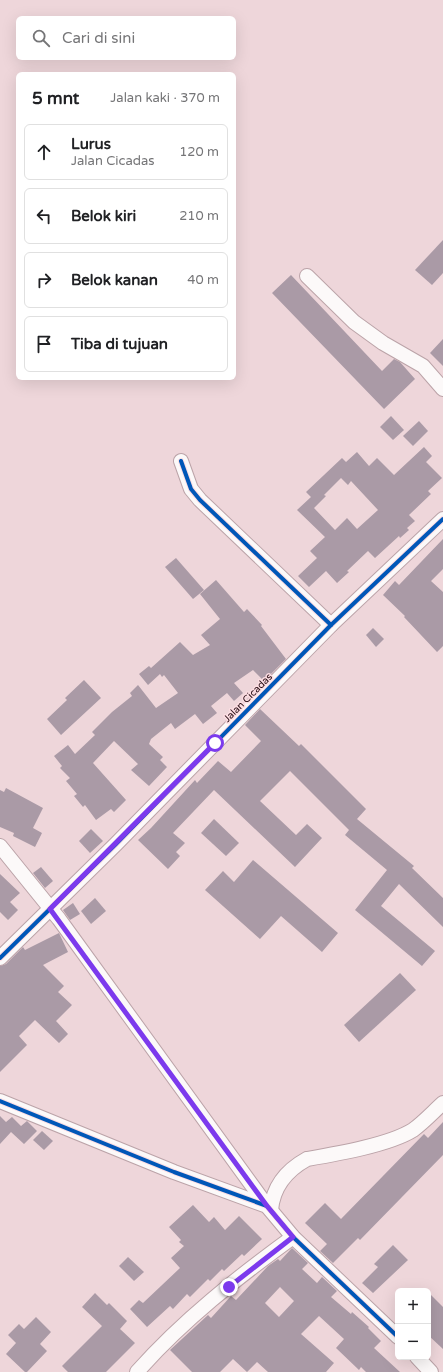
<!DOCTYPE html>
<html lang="id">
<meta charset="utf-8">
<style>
body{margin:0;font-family:"Varela Round",sans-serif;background:#f2f2f2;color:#202124}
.controls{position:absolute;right:12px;bottom:12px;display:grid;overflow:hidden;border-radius:6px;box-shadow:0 4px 16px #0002}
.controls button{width:36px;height:36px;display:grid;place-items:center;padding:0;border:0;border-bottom:1px solid #e0e0e0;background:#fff;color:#202124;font:20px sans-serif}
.stop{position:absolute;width:12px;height:12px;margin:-9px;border:3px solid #7c3aed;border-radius:50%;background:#fff}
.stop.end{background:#7c3aed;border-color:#fff;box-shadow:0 1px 4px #0008}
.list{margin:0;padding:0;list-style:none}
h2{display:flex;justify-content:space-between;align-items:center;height:52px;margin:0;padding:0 16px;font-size:17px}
h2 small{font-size:13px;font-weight:400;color:#757577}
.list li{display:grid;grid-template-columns:26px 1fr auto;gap:12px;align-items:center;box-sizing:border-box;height:56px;margin:0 8px 8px;padding:0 8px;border:1px solid #e0e0e0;border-radius:6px}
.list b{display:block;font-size:15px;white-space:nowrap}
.list p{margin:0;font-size:13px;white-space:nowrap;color:#757577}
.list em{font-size:13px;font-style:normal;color:#757577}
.icon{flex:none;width:22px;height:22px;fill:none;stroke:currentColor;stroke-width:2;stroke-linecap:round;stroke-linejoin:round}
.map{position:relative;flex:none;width:443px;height:1372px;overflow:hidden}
.search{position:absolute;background:#fff;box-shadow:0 4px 16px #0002;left:16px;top:16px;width:220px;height:44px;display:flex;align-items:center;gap:10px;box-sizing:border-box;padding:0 14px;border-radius:6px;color:#757577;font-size:15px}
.panel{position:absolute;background:#fff;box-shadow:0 4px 16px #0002;left:16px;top:72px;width:220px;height:308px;border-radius:6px}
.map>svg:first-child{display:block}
.building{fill:#aa9aa6;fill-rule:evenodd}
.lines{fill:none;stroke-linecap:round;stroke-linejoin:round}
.street-casing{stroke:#bba3a8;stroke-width:16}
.street{stroke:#fcf9f9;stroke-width:14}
.cycleway-casing{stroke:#fcdde2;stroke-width:6}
.cycleway{stroke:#0057b8;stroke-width:4}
.route{stroke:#7c3aed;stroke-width:5}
.labels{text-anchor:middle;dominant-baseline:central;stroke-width:3;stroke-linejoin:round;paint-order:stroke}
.street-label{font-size:10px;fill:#250b12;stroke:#fcdde2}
</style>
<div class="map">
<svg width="443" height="1372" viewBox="0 0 443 1372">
<rect width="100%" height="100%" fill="#eed6da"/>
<g class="building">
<polygon points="443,240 443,273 432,285 415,270"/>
<polygon points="291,275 382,371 394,359 400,362 415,379 384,409 272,293"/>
<polygon points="443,339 443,366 430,353"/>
<polygon points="391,416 404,430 393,440 380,427"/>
<polygon points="419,421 428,431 413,446 403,436"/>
<path d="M 424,447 L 432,456 L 426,462 L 442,478 L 428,491 L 431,494 L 409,515 L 415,521 L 407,528 L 409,530 L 400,538 L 399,536 L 375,558 L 368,551 L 347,571 L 349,572 L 337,583 L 326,571 L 309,587 L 298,576 L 317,558 L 310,551 L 325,537 L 297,510 L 311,497 L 306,492 L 342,458 L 346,462 L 357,452 L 369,466 L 377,458 L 394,475 ZM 341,478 L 348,485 L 351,481 L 378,510 L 357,529 L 347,518 L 335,530 L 314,508 L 326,496 L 324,495 Z"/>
<polygon points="443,539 443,569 431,581 443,592 443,646 437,652 404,617 405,616 383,595 395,581 399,585"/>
<polygon points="176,558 204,590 193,599 165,567"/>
<polygon points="216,580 244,612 247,609 262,625 261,626 286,659 264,681 253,670 234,683 243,693 234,701 227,693 211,706 217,713 203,724 195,714 175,729 171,723 151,739 149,744 163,757 160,760 167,767 149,786 131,770 138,764 114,741 93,763 126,800 114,812 111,809 96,820 85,805 83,807 74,796 77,794 66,781 70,778 60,768 62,766 54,756 68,745 75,754 95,735 92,732 112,712 132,696 130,693 138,685 156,708 178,693 164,675 162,677 160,674 148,685 139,674 149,666 151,668 180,642 193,655 210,645 201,635 220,619 200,594"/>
<polygon points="373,628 384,639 376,647 366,635"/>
<polygon points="84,680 101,698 61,735 47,719 67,700 65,698"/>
<polygon points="260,709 299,746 301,744 366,809 357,819 414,866 412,868 443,898 443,927 399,884 381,906 435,951 422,966 355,910 387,870 345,835 349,830 290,771 260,801 296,835 307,824 322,838 295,867 214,790 173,833 185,843 176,852 180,856 168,869 138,840 151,828 195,780 197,783 218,761 231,772 261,741 245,725"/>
<polygon points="6,788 43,808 33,828 42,833 35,847 13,836 14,833 0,827 0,790 4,792"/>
<polygon points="214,819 239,843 226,856 201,833"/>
<polygon points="91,829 103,841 90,853 79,841"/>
<polygon points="253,860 338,933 322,952 281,916 260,939 205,890 223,871 234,882"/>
<polygon points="41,867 53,881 45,888 33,873"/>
<polygon points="0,874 20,893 10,902 18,910 8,920 0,912"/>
<polygon points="95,898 106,911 91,924 81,911"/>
<polygon points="73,903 80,914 70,920 63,910"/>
<polygon points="59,933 68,952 43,965 64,986 58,992 72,1005 56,1021 68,1034 59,1043 35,1020 19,1036 27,1045 0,1072 0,966 6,964 23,947 25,950"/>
<polygon points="400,973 416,990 359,1042 344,1025"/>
<polygon points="0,1116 6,1122 12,1117 21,1126 27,1121 37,1131 24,1144 11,1132 0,1144"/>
<polygon points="443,1122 443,1155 360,1240 358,1238 333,1263 320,1251 327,1244 305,1223 325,1203 341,1219 424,1134 428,1138"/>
<polygon points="42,1131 53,1141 44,1150 33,1140"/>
<polygon points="193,1205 209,1222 214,1217 225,1230 239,1216 262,1239 244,1256 242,1254 224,1271 222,1269 210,1281 208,1279 190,1297 187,1294 173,1309 170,1306 147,1327 130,1309 139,1300 143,1303 180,1268 171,1258 184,1246 179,1242 181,1240 169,1227"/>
<polygon points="393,1245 408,1260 373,1293 362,1283 378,1267 374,1264"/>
<path d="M 292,1248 L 308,1263 L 302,1269 L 317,1283 L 322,1277 L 337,1291 L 331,1297 L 351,1314 L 352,1312 L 369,1327 L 368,1328 L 381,1341 L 374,1348 L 400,1372 L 366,1372 L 361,1367 L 359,1370 L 336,1348 L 344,1339 L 319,1316 L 301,1334 L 334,1363 L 326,1372 L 268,1372 L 257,1362 L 247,1372 L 233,1359 L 220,1372 L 192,1372 L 170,1350 L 208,1315 L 211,1318 L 231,1296 L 236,1300 L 268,1266 L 278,1259 L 280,1261 ZM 280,1287 L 294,1301 L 279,1317 L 265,1303 Z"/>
<polygon points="128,1257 144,1272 134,1281 119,1266"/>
<polygon points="428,1292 443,1307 443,1349 428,1335"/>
<polygon points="95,1293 107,1305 109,1303 127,1321 120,1329 135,1343 106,1372 68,1372 62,1366 102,1326 82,1307"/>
<polygon points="36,1317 51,1332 40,1344 47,1351 27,1372 25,1372 6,1354 16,1343 8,1335 19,1324 24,1329"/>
</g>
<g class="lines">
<defs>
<g id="street">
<polyline points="307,276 354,322 383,343 423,366 443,389"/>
<polyline points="181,461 191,489 200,500 331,625"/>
<polyline points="0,846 59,919 267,1206"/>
<polyline points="0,958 116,844 331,625 443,519"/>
<polyline points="0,1101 174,1172 267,1206 293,1237 398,1337"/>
<path d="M 271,1210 C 273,1187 287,1170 307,1159 C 336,1154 389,1145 413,1130 C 424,1122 433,1112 443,1103"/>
<polyline points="417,1357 431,1372"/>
<path d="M 137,1372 C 183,1320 238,1277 293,1237"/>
</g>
</defs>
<use href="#street" class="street-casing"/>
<use href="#street" class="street"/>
<defs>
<g id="cycleway">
<polyline points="181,461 191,489 200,500 331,625"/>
<polyline points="0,958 116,844 331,625 443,519"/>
<polyline points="0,1101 174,1172 267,1206 293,1237 398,1337"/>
</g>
</defs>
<use href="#cycleway" class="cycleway-casing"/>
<use href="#cycleway" class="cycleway"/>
</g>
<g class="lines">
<polyline class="route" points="215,743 50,909 267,1206 293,1237 229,1287"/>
</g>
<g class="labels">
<g class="street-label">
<text transform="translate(248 698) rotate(-45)">Jalan Cicadas</text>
</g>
</g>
</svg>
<div class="controls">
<button>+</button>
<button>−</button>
</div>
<div class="stop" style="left:215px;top:743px"></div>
<div class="stop end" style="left:229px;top:1287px"></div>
<div class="search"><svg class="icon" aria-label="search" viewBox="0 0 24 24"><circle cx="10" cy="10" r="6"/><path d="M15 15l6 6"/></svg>Cari di sini</div>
<section class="panel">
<h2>5 mnt<small>Jalan kaki · 370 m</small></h2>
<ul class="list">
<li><svg class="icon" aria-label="ahead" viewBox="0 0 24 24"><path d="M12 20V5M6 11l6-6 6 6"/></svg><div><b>Lurus</b><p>Jalan Cicadas</p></div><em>120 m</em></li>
<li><svg class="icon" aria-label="left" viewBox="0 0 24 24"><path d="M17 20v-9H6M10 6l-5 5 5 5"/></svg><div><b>Belok kiri</b></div><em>210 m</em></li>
<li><svg class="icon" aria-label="right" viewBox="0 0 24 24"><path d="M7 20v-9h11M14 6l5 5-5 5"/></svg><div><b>Belok kanan</b></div><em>40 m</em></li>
<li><svg class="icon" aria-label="arrive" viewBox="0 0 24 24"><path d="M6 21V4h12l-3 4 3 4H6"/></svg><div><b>Tiba di tujuan</b></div></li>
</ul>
</section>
</div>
